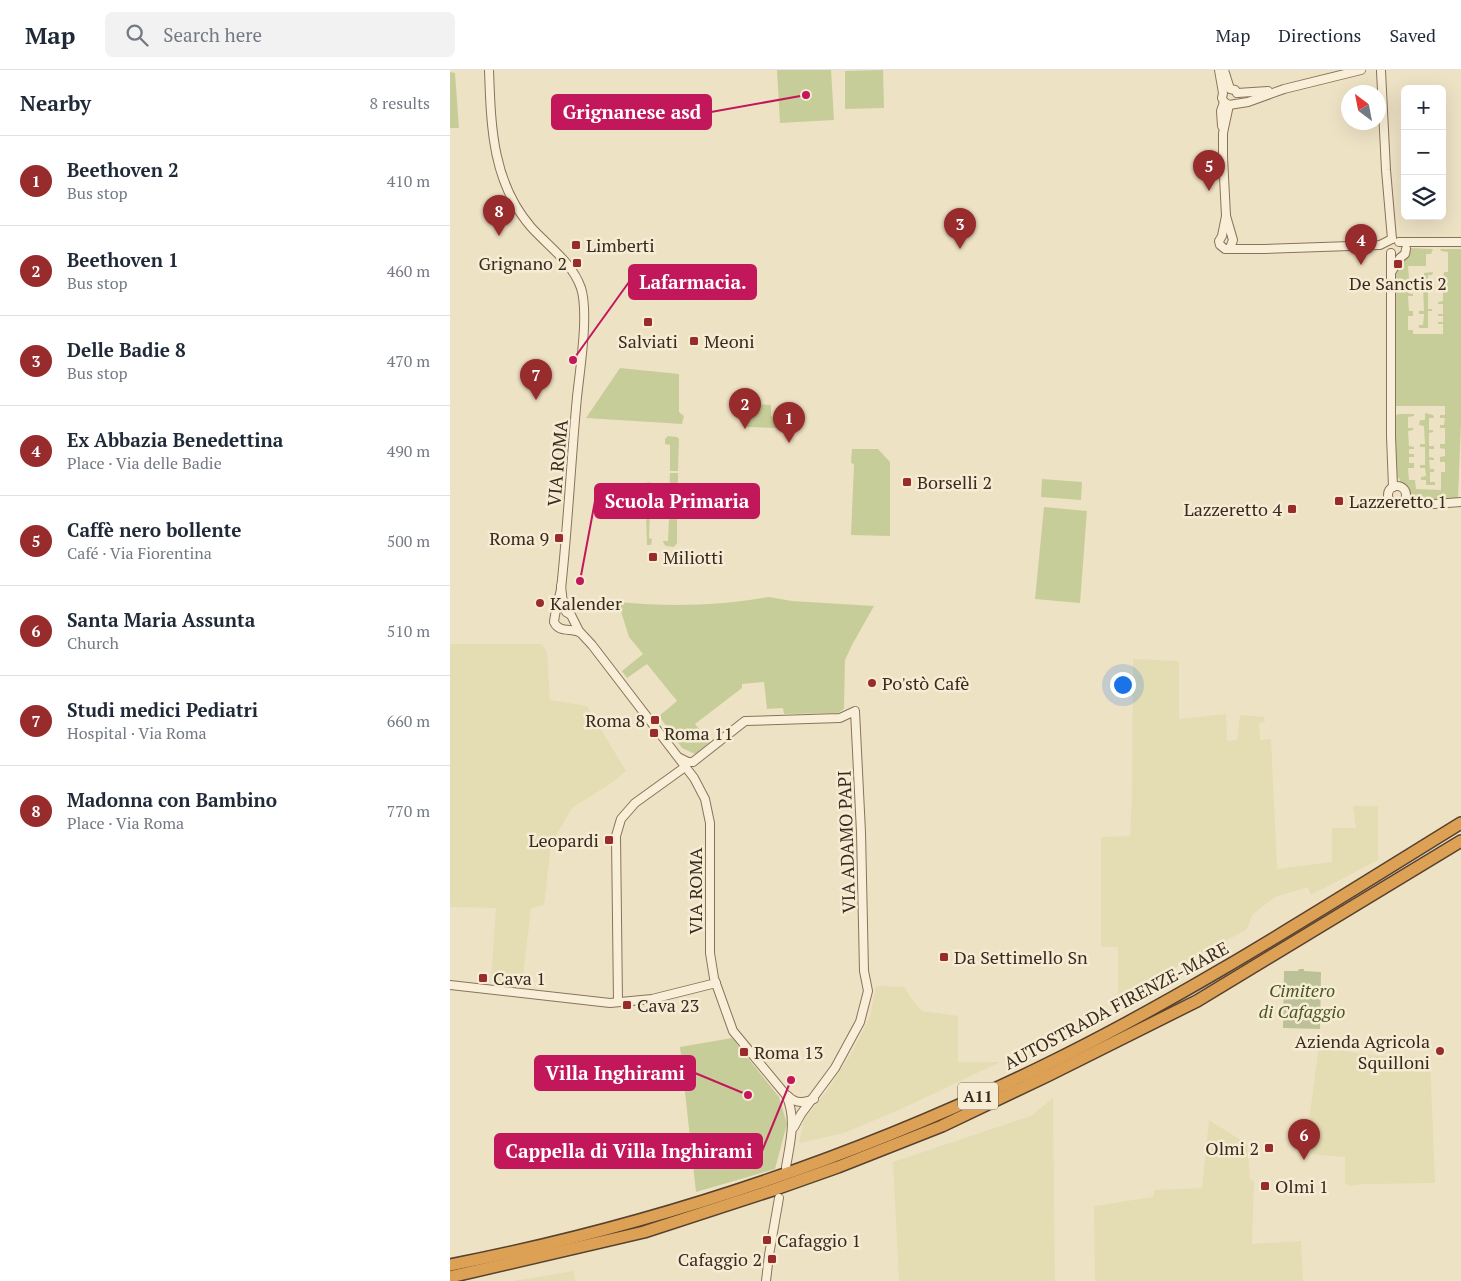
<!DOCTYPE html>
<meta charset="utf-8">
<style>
body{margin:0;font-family:"PT Serif",serif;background:#f2f2f3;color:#1f2937}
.controls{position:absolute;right:15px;top:15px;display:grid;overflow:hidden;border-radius:8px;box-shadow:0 5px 20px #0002}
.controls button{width:45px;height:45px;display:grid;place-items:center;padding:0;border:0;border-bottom:1px solid #e0e1e3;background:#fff;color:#1f2937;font:25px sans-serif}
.compass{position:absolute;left:891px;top:15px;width:45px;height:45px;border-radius:50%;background:#fff;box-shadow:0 5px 20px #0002;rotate:328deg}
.you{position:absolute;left:672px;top:614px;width:18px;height:18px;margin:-12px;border:4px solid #fff;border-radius:50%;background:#1a73e8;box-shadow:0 0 0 8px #1a73e833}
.badge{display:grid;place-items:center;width:32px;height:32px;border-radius:50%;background:#982b2c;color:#fff;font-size:16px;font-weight:700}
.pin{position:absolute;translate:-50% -41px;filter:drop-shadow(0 1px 2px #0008)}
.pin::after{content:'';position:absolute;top:26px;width:18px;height:15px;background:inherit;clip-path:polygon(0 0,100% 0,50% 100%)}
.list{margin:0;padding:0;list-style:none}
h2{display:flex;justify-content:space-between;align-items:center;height:65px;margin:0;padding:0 20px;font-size:21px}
h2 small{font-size:16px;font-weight:400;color:#747a83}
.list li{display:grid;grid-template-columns:32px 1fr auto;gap:15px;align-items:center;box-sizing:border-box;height:90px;padding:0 20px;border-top:1px solid #e0e1e3}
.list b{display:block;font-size:19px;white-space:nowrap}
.list p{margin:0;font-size:16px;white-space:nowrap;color:#747a83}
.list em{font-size:16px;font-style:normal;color:#747a83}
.icon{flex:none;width:28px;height:28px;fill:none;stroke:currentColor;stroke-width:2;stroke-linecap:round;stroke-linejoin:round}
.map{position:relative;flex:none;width:1011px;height:1211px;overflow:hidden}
header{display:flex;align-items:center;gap:30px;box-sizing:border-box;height:70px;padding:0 25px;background:#fff;border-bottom:1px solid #e0e1e3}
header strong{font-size:24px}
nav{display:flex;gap:28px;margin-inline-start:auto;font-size:18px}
.search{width:350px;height:45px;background:#f2f2f3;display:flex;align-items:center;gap:12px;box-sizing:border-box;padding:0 18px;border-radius:8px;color:#747a83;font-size:19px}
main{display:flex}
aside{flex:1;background:#fff}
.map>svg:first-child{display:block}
.farmland{fill:#e4dcb2}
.green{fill:#c7cd98}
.cemetery{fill:#bcc197}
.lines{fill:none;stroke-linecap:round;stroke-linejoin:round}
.tertiary-casing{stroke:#89735b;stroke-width:10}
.motorway-casing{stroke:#57412f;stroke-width:14}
.tertiary{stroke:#f9efd8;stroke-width:8}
.motorway{stroke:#dda156;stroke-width:11}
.poi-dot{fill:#982b2c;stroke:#f6ecd4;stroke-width:2}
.labels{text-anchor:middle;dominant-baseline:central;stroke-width:5;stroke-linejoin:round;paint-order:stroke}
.shield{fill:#f6ecd4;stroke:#726555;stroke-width:1}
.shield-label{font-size:16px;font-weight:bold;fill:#392b1f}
.poi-label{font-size:18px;fill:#392b1f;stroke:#f6ecd4;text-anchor:start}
.street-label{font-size:18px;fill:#392b1f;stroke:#f6ecd4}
.park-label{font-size:18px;font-style:italic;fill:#4a5625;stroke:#f6ecd4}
.leader{fill:none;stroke:#c2185b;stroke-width:2}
.callout-dot{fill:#c2185b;stroke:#f6ecd4;stroke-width:2}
.callout{fill:#c2185b;stroke:#c2185b;stroke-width:2}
.callout-label{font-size:19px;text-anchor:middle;font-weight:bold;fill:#fff}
</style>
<header>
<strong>Map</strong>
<div class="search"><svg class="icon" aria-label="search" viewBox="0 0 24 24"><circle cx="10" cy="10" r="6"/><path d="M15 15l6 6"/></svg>Search here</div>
<nav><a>Map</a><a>Directions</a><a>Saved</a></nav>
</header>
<main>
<aside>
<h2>Nearby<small>8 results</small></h2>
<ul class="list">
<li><span class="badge">1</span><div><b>Beethoven 2</b><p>Bus stop</p></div><em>410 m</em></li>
<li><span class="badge">2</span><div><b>Beethoven 1</b><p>Bus stop</p></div><em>460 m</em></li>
<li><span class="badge">3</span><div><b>Delle Badie 8</b><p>Bus stop</p></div><em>470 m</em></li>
<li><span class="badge">4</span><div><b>Ex Abbazia Benedettina</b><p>Place · Via delle Badie</p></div><em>490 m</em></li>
<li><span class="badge">5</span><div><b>Caffè nero bollente</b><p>Café · Via Fiorentina</p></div><em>500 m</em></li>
<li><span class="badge">6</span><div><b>Santa Maria Assunta</b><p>Church</p></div><em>510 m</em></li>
<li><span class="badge">7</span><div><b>Studi medici Pediatri</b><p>Hospital · Via Roma</p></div><em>660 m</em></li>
<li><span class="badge">8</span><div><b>Madonna con Bambino</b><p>Place · Via Roma</p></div><em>770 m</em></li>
</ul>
</aside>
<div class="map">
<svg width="1011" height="1211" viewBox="0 0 1011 1211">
<rect width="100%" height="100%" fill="#eee2c5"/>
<g class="farmland">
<polygon points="0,574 92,574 97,583 100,630 137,636 176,701 163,712 122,738 101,774 94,835 81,838 72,915 41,910 46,838 0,837"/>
<polygon points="683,589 729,591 729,649 776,644 777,671 787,670 790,645 814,647 815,652 809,653 810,670 821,669 827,799 882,792 882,758 906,758 903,736 928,736 928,790 861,825 858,817 825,827 803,844 796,860 668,928 668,877 651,877 651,767 680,766 682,725"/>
<polygon points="426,916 454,917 463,931 472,941 508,946 508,992 550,992 449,1040 394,1063 349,1073 354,1049 377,1021 402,982 420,947"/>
<polygon points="869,975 915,985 980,988 985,1113 915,1114 899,1116 895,1113 895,1087 860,1084 864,1053 859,1051"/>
<polygon points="603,1028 605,1211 449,1211 443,1092 581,1046"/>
<polygon points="759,1050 797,1074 800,1109 804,1112 802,1174 851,1171 853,1211 645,1211 644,1136 703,1127 705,1120 752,1118"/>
<polygon points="124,1201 125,1211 63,1211"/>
</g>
<g class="green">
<polygon points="327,0 381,0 384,50 330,53"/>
<polygon points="433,0 434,38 395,39 395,1"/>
<polygon points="0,2 5,3 9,58 0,58"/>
<path d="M 961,178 L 983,179 L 981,184 L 976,184 L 976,196 L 958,196 L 959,209 L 963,210 L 963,215 L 958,215 L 958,223 L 963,224 L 963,226 L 958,226 L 959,241 L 963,241 L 963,246 L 958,246 L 958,260 L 963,260 L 963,264 L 993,264 L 993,254 L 988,254 L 988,252 L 993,252 L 993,246 L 988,246 L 988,244 L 993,244 L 993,234 L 988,234 L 988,232 L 993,231 L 993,212 L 989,212 L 989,210 L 993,210 L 994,202 L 998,202 L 998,182 L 991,181 L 990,179 L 1011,179 L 1011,354 L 1008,429 C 994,430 971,435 960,424 C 956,420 953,415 949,412 L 950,410 L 948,407 L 946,408 L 944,346 L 949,344 L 964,344 L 964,346 L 958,347 L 958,358 L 963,358 L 963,360 L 958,361 L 959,376 L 964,377 L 964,379 L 959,379 L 959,384 L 964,384 L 964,387 L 959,387 L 959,393 L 964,393 L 964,398 L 958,398 L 959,410 L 965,410 L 966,419 L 991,420 L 991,402 L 995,402 L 995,392 L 990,392 L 990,387 L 995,386 L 995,379 L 990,378 L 990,374 L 995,374 L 995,358 L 990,358 L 990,355 L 994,355 L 995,348 L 990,348 L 990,345 L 995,345 L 995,336 L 944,336 L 945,203 Z"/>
<polygon points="983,202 982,205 978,205 978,215 982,215 982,220 978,220 978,239 982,239 982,241 978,241 978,258 969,258 969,255 973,255 974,244 969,244 969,241 974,241 973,218 969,218 969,215 974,215 974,203"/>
<polygon points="170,298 229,304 229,342 234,346 232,354 136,348"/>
<polygon points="306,334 321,335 321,346 326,348 326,358 297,357 296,346 302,346 305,344"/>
<polygon points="975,343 983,345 984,348 979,348 979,360 983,360 983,362 979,363 979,376 984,376 984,379 979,379 979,387 984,388 984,390 979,390 980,399 984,399 984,402 980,402 980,412 985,412 985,415 976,415 976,410 971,410 971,407 976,406 975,398 970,398 970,395 975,395 975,377 970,377 970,374 975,374 974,356 969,355 970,350 975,350"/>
<polygon points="218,366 227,367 229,369 228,401 220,401 220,375 215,374 215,369"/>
<polygon points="402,379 428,379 440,392 440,466 401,465 404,394 401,393"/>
<polygon points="220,403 228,403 228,424 219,424"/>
<polygon points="592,409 632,412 631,430 591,427"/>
<polygon points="201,412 199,468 202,469 201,475 197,475 195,413"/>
<polygon points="594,437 637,441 630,533 585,529"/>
<polygon points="219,449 227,449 227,473 224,477 216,476 214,474 213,471 218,471"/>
<path d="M 319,527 L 342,531 L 424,536 L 402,575 L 395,590 L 394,639 L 388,643 L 334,644 L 333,638 L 317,639 L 314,612 L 292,614 L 292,618 L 245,654 L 260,672 L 245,684 L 232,678 L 209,646 L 227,631 L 197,594 L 177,608 L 172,601 L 193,584 L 179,567 L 168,532 C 220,537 267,536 319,527 Z"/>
<polygon points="282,968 329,1027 337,1054 325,1099 246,1122 230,977"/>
</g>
<polygon class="cemetery" points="849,899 854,899 854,901 871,902 870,959 833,958 834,901 848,901"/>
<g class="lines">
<defs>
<g id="tertiary">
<path d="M 39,0 C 41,56 42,112 81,157 C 98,176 122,192 131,218 C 139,243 130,299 127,327 C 121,390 118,455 111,519 C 109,530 105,541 104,552 C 109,563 120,558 129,562"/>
<polyline points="769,0 773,23 772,28 774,32 779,35 798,32 834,19 911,0"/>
<polyline points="774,0 780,19 785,20 787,23"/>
<polyline points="931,1 936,100 942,169"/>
<polyline points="787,23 818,21"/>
<polyline points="779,35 773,63 773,87 776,146 783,170 780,178"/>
<polyline points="772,56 771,41 774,32"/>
<polyline points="776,146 772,166 769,171 770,175 775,179 814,179 930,175 942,169"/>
<polyline points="949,172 1011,172"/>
<polyline points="941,183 941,366 943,417"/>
<polyline points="942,201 950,188 955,184 956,179"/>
<circle cx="947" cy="425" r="9"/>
<polyline points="955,430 984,434 1011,432"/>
<path d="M 111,516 L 113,533 L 116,542 L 121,545 L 129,561 L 142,575 L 244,708 L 255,729 L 260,753 L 260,883 L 264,908 L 283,961 L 336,1025 C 347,1048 340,1073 336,1097"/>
<polyline points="230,688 238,692 243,692 295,651 390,648 405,641 411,762 414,901 418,921 410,952 385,998 351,1044 344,1057"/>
<polyline points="0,915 160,933 202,929 266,913"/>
<polyline points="168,932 166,766 171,749 185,733 235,697"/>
<path d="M 338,1026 C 346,1034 354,1033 364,1029"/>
<polyline points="316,1211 319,1185 329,1128"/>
</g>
<g id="motorway">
<path d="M 0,1195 C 204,1155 404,1088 591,997 C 737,926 873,838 1011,753"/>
<polyline points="0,1207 194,1162 323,1120 388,1097 492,1056 599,1005 747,931 1011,771"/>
</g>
</defs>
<use href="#tertiary" class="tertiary-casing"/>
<use href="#motorway" class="motorway-casing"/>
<use href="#tertiary" class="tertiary"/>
<use href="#motorway" class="motorway"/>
</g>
<g class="poi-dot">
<rect x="121" y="170" width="10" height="10" rx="2.5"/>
<rect x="122" y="188" width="10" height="10" rx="2.5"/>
<rect x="943" y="189" width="10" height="10" rx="2.5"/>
<rect x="193" y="247" width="10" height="10" rx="2.5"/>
<rect x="239" y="266" width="10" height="10" rx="2.5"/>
<rect x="452" y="407" width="10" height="10" rx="2.5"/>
<rect x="884" y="426" width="10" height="10" rx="2.5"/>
<rect x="837" y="434" width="10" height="10" rx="2.5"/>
<rect x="104" y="463" width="10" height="10" rx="2.5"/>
<rect x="198" y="482" width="10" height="10" rx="2.5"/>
<circle cx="90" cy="533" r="5"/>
<circle cx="422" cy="613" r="5"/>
<rect x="200" y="645" width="10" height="10" rx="2.5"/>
<rect x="199" y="658" width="10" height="10" rx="2.5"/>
<rect x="154" y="765" width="10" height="10" rx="2.5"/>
<rect x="489" y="882" width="10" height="10" rx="2.5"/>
<rect x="28" y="903" width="10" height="10" rx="2.5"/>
<rect x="172" y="930" width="10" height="10" rx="2.5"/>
<circle cx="990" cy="981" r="5"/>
<rect x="289" y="977" width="10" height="10" rx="2.5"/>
<rect x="814" y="1073" width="10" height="10" rx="2.5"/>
<rect x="810" y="1111" width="10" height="10" rx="2.5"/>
<rect x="312" y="1165" width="10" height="10" rx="2.5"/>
<rect x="317" y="1184" width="10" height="10" rx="2.5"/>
</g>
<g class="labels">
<rect class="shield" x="508" y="1012.5" width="40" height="27" rx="4"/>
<g class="shield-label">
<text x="528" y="1026">A11</text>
</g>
<g class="poi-label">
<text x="136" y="175">Limberti</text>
<text x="117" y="193" text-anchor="end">Grignano 2</text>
<text x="948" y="213" text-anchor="middle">De Sanctis 2</text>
<text x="198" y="271" text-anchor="middle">Salviati</text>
<text x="254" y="271">Meoni</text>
<text x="467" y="412">Borselli 2</text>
<text x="899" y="431">Lazzeretto 1</text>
<text x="832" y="439" text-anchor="end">Lazzeretto 4</text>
<text x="99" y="468" text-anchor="end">Roma 9</text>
<text x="213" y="487">Miliotti</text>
<text x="100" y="533">Kalender</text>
<text x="432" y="613">Po'stò Cafè</text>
<text x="195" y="650" text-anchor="end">Roma 8</text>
<text x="214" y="663">Roma 11</text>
<text x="149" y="770" text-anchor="end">Leopardi</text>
<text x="504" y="887">Da Settimello Sn</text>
<text x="43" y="908">Cava 1</text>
<text x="187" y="935">Cava 23</text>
<text x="980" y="971" text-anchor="end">Azienda Agricola<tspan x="980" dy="21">Squilloni</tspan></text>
<text x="304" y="982">Roma 13</text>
<text x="809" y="1078" text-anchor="end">Olmi 2</text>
<text x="825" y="1116">Olmi 1</text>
<text x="327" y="1170">Cafaggio 1</text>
<text x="312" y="1189" text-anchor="end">Cafaggio 2</text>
</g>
<g class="street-label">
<text transform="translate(107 393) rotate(-85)">VIA ROMA</text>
<text transform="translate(396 772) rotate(-92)">VIA ADAMO PAPI</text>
<text transform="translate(245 821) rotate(-90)">VIA ROMA</text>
<text transform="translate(666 935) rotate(-28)">AUTOSTRADA FIRENZE-MARE</text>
</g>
<g class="park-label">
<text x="852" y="920">Cimitero<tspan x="852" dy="21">di Cafaggio</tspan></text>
</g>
</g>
<path class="leader" d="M356 25L261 42M123 290L179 212M130 511L145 431M298 1025L245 1003M341 1010L312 1081"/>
<g class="callout-dot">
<circle cx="356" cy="25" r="5"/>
<circle cx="123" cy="290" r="5"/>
<circle cx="130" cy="511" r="5"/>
<circle cx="298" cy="1025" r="5"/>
<circle cx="341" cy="1010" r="5"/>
</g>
<g class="callout">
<rect x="102" y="25" width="159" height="34" rx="5"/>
<rect x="179" y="195" width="127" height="34" rx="5"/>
<rect x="145" y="414" width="164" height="34" rx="5"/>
<rect x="85" y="986" width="160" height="34" rx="5"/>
<rect x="45" y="1064" width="267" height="34" rx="5"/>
</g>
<g class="callout-label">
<text x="182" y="49">Grignanese asd</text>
<text x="243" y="219">Lafarmacia.</text>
<text x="227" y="438">Scuola Primaria</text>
<text x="165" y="1010">Villa Inghirami</text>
<text x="179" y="1088">Cappella di Villa Inghirami</text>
</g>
</svg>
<div class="controls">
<button>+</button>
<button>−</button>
<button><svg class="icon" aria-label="layers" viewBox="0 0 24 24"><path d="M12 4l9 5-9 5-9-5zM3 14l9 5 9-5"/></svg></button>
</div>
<svg class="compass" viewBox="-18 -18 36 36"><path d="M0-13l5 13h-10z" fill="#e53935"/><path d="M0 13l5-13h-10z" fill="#747a83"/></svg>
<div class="you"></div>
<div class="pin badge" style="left:339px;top:373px">1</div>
<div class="pin badge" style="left:295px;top:359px">2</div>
<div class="pin badge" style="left:510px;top:179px">3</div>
<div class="pin badge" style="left:911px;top:195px">4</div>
<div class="pin badge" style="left:759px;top:121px">5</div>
<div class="pin badge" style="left:854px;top:1090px">6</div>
<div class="pin badge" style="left:86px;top:330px">7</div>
<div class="pin badge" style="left:49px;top:166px">8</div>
</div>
</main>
